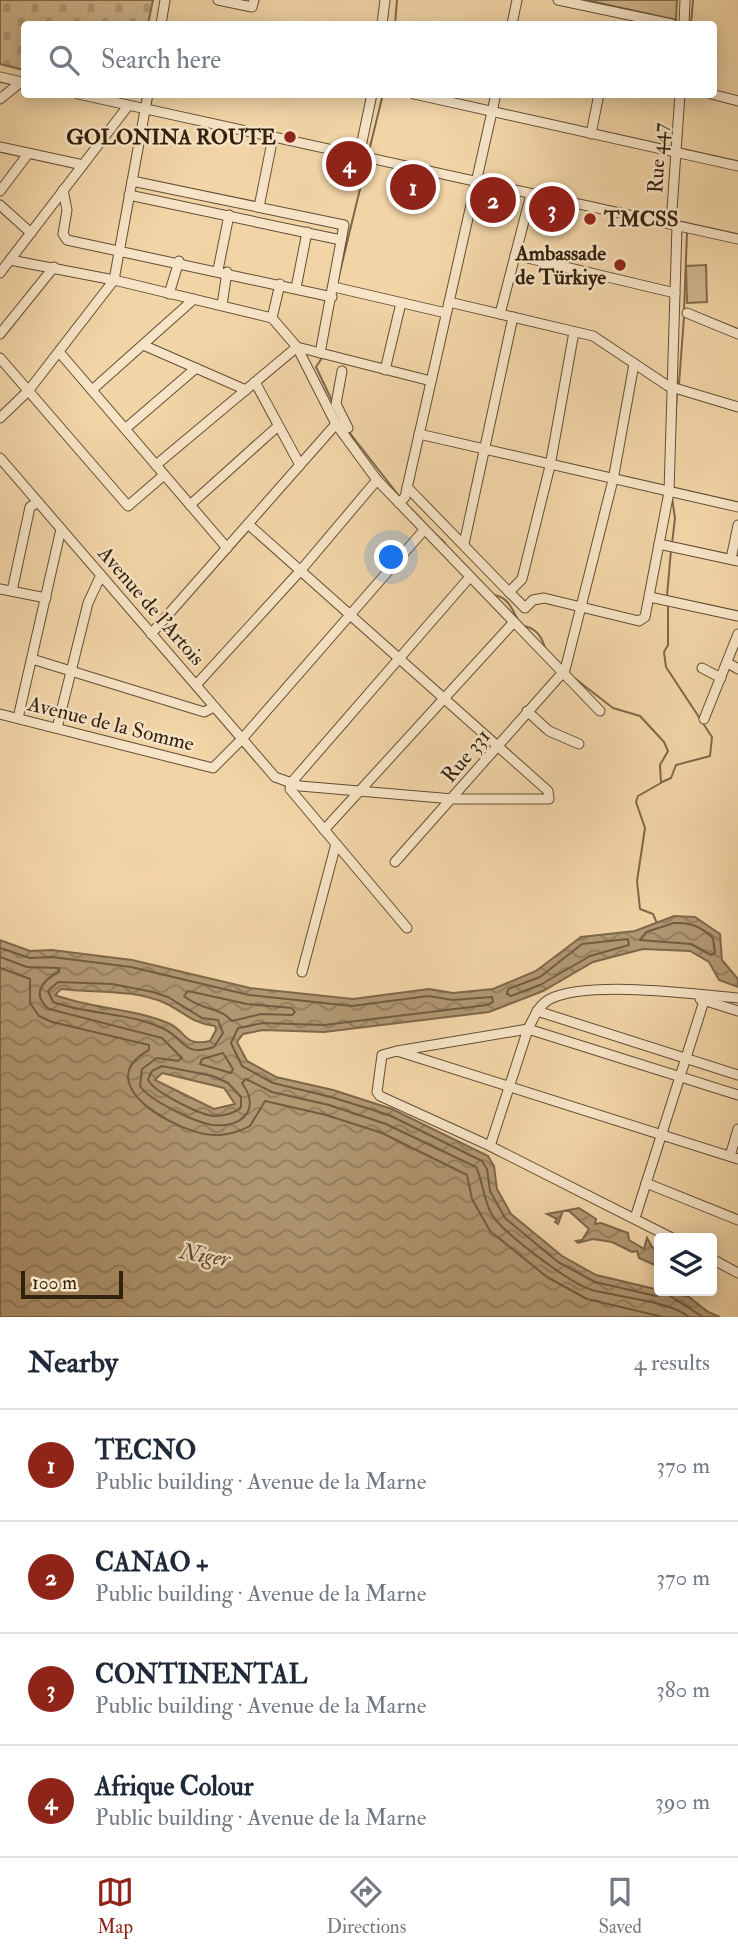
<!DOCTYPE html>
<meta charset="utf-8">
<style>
body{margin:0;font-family:"IM FELL Double Pica",serif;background:#f6f6f7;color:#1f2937}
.controls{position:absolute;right:21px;bottom:21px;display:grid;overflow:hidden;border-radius:7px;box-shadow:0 4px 18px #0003}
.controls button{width:63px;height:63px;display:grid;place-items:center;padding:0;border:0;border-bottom:2px solid #e0e1e3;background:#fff;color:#1f2937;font:35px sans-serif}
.scale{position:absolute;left:21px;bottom:18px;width:102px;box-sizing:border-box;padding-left:7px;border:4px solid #32210d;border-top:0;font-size:19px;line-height:24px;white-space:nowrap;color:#32210d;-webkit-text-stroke:5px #f7e4c6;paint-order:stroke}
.you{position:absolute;left:392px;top:558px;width:24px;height:24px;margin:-18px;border:5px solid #fff;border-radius:50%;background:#1a73e8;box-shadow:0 0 0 10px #1a73e833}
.badge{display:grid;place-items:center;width:46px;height:46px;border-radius:50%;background:#8f2418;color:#fff;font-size:23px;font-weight:700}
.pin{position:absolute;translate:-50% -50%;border:4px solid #fff;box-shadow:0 2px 7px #0006}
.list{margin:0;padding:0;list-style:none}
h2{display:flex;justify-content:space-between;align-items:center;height:91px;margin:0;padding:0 28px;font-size:30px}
h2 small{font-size:23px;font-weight:400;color:#747a83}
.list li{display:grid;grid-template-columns:46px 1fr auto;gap:21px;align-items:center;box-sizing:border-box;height:112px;padding:0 28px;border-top:2px solid #e0e1e3}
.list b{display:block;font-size:26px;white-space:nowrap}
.list p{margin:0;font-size:23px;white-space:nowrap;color:#747a83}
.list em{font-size:23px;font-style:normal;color:#747a83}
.icon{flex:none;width:38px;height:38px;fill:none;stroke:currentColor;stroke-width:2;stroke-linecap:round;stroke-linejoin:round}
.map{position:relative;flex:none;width:738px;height:1317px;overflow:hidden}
.search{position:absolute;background:#fff;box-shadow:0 4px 18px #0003;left:21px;right:21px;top:21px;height:77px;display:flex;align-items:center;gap:18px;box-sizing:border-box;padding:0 24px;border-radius:7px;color:#747a83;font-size:26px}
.sheet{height:539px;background:#fff}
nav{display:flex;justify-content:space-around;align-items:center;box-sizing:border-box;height:98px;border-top:2px solid #e0e1e3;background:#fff;font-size:19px;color:#747a83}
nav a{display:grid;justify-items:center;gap:4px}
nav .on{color:#8f2418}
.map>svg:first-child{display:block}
.cemetery{fill:url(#cemetery-stones);stroke:#826c4d;stroke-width:2}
.park{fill:#d1b68d;stroke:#826c4d;stroke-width:2}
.water{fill:url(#water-waves);stroke:#7e684a;stroke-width:2;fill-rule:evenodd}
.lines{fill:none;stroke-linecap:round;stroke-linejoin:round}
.shore{stroke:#725c40;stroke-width:2}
.stream{stroke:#7e684a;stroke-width:2}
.minor-casing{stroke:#624e34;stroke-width:11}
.minor{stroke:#f7e4c6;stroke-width:9}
.poi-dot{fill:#8f2418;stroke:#f7e4c6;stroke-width:2.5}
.labels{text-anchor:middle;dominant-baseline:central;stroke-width:5;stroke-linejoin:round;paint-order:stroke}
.poi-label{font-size:21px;font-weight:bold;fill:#32210d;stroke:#f7e4c6;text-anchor:end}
.street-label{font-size:21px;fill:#32210d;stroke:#f7e4c6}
.water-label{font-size:23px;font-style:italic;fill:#5e4b31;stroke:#f7e4c6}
</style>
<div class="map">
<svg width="738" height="1317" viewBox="0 0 738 1317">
<defs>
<pattern id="cemetery-stones" width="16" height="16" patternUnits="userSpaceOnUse" patternTransform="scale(1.75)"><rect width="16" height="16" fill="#d1b68d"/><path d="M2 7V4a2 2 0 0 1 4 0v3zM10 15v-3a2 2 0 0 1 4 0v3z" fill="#b49c78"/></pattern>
<pattern id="water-waves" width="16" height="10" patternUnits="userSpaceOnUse" patternTransform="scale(1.75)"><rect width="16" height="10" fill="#b19873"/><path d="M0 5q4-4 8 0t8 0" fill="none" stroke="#917c5d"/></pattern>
</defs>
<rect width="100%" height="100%" fill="#f2d5a7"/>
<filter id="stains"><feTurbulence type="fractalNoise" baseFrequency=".00286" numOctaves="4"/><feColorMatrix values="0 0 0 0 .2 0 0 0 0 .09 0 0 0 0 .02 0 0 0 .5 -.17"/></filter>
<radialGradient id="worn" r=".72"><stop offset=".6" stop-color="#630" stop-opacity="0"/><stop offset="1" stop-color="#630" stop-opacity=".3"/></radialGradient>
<polygon class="cemetery" points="0,0 153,0 148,24 24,24 24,70 0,64"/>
<g class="park">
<polygon points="586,0 677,0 676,20"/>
<polygon points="706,265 707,302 687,303 686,266"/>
</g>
<g class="water">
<path d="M 674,916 L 695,917 L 720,934 L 722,960 L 738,979 L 738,987 L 719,980 L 709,962 L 690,951 L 643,949 L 593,962 L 543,991 L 489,1012 L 324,1032 L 263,1030 L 243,1034 L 237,1042 L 247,1061 L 276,1077 L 333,1090 L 392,1109 L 488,1156 L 494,1166 L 497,1189 L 511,1214 L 562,1256 L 596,1275 L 689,1297 L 708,1312 L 720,1317 L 0,1317 L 0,940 L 30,951 L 52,950 L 132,960 L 250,988 L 353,999 L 429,989 L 453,993 L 493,989 L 536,971 L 581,937 L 635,931 ZM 61,989 C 95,993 133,989 165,1003 C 184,1012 193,1024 215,1026 L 216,1030 L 210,1041 C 183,1047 187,1031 168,1023 C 132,1008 92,1009 55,995 ZM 162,1073 L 224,1088 L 235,1104 L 214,1109 L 155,1080 Z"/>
<polygon points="579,1208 596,1219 595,1224 601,1223 628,1233 629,1240 644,1249 647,1238 652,1247 659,1252 659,1267 639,1258 637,1251 632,1252 612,1242 593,1239 578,1243 576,1241 582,1240 589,1229 569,1211 563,1211 558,1224 555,1222 557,1219 547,1214"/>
</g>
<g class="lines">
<g class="shore">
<path d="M 674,923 C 691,922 701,927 713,938 L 715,953 L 711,955 L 691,944 L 640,940 L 646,932 Z"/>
<polygon points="628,939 629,945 590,956 540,985 511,996 507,994 508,989 540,977 582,944"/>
<polyline points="0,948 30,958 52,957 131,967 249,995 352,1006 428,996 453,1000 492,997 493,1002 487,1005 324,1025 263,1023 238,1028 231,1043 242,1066 273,1083 331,1097 389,1115 482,1161 487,1169 490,1191 505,1218 558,1262 595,1282 656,1296 667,1294 703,1317"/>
<path d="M 0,957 L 27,967 L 59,968 L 59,972 C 42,980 31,995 49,1009 L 162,1038 L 182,1058 L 178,1061 L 157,1058 L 142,1069 L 140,1086 C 150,1101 195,1122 212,1125 C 242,1128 261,1110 242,1083 L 246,1079 L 272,1092 L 329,1105 L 386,1124 L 476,1167 C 483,1181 483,1198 491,1213 C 501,1232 571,1284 592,1290 C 618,1297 670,1301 689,1317"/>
<path d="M 0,968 L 30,979 L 30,1003 L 39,1016 L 52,1022 L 149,1045 L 149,1050 C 87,1084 179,1134 214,1135 C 225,1136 241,1131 250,1126 L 265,1101 L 326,1115 L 382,1133 L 467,1175 L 472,1199 L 490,1231 L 547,1277 L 587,1299 L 663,1317"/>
<path d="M 58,982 L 112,984 L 153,992 L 168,997 L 202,1018 L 218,1020 L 223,1033 L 214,1047 C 184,1057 186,1041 166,1030 C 132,1012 88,1015 53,1002 L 48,991 Z"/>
<path d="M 188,991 L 247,1004 L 292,1008 L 295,1012 L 292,1015 L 261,1014 L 232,1021 C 218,1006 202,1011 184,996 Z"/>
<polygon points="223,1053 233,1069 231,1073 200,1064 202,1059"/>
<path d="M 162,1066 L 213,1076 L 228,1083 L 241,1097 L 241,1107 C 236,1113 223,1116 215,1116 C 202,1116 151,1091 148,1079 L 152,1071 Z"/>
</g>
<g class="stream">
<polyline points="395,24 397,0"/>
<polyline points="691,24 693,0"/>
<polyline points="368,155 383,94"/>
<polyline points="337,284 367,160"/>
<polyline points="684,311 687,233"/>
<polyline points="322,358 316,367 333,403"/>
<polyline points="679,384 684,317"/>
<polyline points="675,423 677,393"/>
<polyline points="349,432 399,496"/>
<polyline points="405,503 421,519"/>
<polyline points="434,533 445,543"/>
<polyline points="672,544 675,518 672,498"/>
<path d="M 494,595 C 508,597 512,609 518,620"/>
<polyline points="667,596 671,550"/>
<path d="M 524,626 C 536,628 542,637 545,648"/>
<polyline points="573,677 613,708 640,716 664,742 668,751 660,765 661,783 638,796 636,802 645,828 637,881 640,909 653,914 656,921"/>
<polyline points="662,782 671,778 676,765 710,756 712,737 666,667 664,652 668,645 668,605"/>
</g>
<defs>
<g id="minor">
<polyline points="218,0 252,7 254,0"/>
<polyline points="558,0 672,24"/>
<polyline points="161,24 165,0"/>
<polyline points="382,24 385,0"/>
<polyline points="512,24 517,0"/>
<polyline points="684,24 685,0"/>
<polyline points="0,77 22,82"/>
<polyline points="78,94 738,239"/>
<polyline points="414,94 738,166"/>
<polyline points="711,94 738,101"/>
<polyline points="0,99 21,82"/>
<polyline points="591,134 599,94"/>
<polyline points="0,147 83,165"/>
<polyline points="359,156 372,94"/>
<polyline points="132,181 344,225 320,353"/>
<polyline points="63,190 67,210 63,234 67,240 332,297"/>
<polyline points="0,191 28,154"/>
<polyline points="129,195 341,240"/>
<polyline points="0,205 31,233"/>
<polyline points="259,207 273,137"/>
<polyline points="671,224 680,94"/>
<polyline points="515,255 675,293"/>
<polyline points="10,260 114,280 272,318 297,347 336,424 377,480"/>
<polyline points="218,270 229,215"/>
<polyline points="0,273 128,106"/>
<polyline points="334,287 446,313"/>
<polyline points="296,288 307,232"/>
<polyline points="169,294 179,261"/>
<polyline points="449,302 593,336 668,386 738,407"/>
<polyline points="222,305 227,272"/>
<polyline points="687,313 738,334"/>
<polyline points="500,314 531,194"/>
<polyline points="272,318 280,284"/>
<polyline points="0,334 54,267"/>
<polyline points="143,345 246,390"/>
<polyline points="60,353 227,548"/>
<polyline points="0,358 128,506 164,475"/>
<polyline points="385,370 401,303"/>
<polyline points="342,371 336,404 348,428"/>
<polyline points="255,382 300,465"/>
<polyline points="92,390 194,299"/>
<polyline points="0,418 29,390 114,280 148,94"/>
<polyline points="125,429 196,368"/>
<polyline points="419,434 738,507"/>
<polyline points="0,458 275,777 300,786 453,799 549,799 548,791 248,524"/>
<polyline points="156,465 297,347 431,381"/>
<polyline points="407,487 509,592 522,579 550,466 574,332"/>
<polyline points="399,503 405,497 496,94"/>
<polyline points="190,505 278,426"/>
<polyline points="464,544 513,317"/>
<polyline points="659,544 738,561"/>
<polyline points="731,559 738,525"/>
<polyline points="0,589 46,598"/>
<polyline points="12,591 30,507 38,502"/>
<polyline points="509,592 525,608 533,600 544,598 639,621 645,617 669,492 677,226"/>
<polyline points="650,597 738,616"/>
<polyline points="151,634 336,424"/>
<polyline points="32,659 204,712 214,707"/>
<polyline points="728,663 738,669"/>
<polyline points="702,668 721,678"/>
<polyline points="196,685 301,570 377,480 600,711"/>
<polyline points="527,711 549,731 579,744"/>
<polyline points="0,714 213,768 242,739 424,530"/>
<polyline points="18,718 61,529"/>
<polyline points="704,719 738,634"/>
<polyline points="57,728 88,603 101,575"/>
<polyline points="324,830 513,623"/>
<polyline points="395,862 565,670 613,480 634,364"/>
<polyline points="407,928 290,789 291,783 469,578"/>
<polyline points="302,972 336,844"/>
<polyline points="700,999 738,1011"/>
<polyline points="537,1011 738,1075"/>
<polyline points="397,1051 382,1055 377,1092 380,1096 490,1146 672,1238"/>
<polyline points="738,1095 528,1029 397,1051 738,1159"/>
<path d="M 490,1146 L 528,1029 C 534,1018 538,1005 550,999 C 588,980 694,994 738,998"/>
<polyline points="730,1156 738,1129"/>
<polyline points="646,1183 738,1220"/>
<polyline points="635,1218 704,1001"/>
<polyline points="712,1259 738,1273"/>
</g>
</defs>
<use href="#minor" class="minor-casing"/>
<use href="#minor" class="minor"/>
</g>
<g class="poi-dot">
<circle cx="290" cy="137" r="7"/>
<circle cx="590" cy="219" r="7"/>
<circle cx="620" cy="265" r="7"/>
</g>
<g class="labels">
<g class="poi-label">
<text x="276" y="137">GOLONINA ROUTE</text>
<text x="604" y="219" text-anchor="start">TMCSS</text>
<text x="606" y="253">Ambassade<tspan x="606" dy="24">de Türkiye</tspan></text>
</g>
<g class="street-label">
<text transform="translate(658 158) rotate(-86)">Rue 447</text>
<text transform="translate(151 606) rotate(49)">Avenue de l'Artois</text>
<text transform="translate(111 724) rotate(14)">Avenue de la Somme</text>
<text transform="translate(466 756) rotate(-50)">Rue 331</text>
</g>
<g class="water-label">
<text transform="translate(205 1255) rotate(10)">Niger</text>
</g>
</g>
<rect width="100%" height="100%" filter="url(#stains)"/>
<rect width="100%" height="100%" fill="url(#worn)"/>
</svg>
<div class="controls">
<button><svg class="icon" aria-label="layers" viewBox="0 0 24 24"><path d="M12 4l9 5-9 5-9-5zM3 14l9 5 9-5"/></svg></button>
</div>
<div class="scale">100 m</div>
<div class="you"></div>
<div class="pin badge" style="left:413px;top:187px">1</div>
<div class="pin badge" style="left:493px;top:200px">2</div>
<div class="pin badge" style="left:552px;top:209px">3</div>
<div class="pin badge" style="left:349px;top:164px">4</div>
<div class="search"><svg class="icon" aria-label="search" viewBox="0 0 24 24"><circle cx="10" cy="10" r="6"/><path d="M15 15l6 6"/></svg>Search here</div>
</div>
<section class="sheet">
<h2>Nearby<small>4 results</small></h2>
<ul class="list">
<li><span class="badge">1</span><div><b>TECNO</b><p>Public building · Avenue de la Marne</p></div><em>370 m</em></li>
<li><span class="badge">2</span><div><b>CANAO +</b><p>Public building · Avenue de la Marne</p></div><em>370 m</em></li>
<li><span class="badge">3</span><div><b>CONTINENTAL</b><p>Public building · Avenue de la Marne</p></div><em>380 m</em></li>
<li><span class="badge">4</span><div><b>Afrique Colour</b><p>Public building · Avenue de la Marne</p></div><em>390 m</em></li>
</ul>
</section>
<nav>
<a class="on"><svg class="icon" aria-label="map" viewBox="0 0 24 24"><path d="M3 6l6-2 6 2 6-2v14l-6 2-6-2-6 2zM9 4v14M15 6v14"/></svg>Map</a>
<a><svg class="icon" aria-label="directions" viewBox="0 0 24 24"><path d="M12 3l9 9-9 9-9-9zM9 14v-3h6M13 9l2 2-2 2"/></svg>Directions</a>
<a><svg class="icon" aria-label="saved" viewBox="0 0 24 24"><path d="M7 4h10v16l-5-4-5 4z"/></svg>Saved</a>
</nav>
